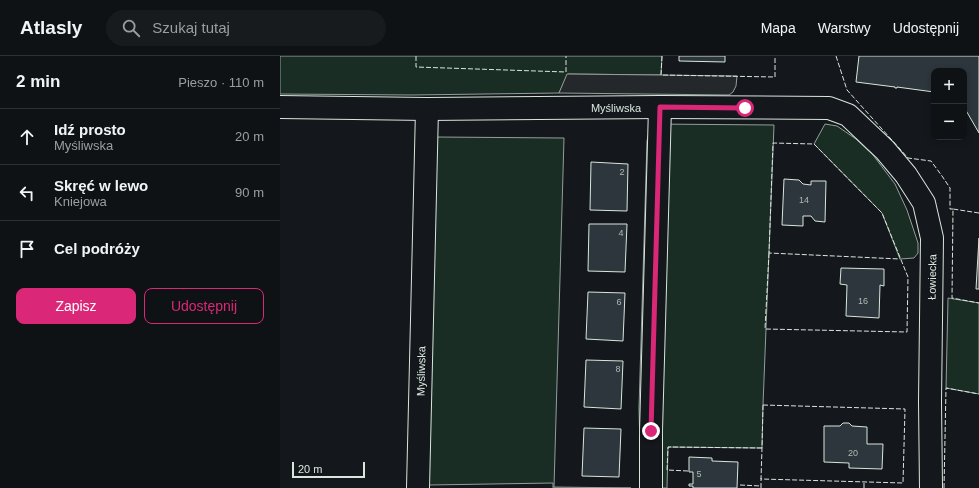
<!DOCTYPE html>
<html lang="pl">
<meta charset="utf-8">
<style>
body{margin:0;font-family:Arial,sans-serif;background:#181b1e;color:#f1f3f6}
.controls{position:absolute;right:12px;top:12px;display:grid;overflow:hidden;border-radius:8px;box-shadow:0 2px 6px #0003}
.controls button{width:36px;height:36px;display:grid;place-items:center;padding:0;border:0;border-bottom:1px solid #2f3234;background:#0f1215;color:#f1f3f6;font:20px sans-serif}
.scale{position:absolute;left:12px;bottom:10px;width:73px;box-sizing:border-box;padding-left:4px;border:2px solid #d8e6dc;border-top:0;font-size:11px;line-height:14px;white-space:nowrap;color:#d8e6dc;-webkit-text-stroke:3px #14181c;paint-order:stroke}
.stop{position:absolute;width:12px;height:12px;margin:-9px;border:3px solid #db2777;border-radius:50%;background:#fff}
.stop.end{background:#db2777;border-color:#fff;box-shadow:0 1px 4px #0008}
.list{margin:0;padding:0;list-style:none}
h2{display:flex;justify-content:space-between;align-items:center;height:52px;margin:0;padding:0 16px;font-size:17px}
h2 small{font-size:13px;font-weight:400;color:#9b9ea0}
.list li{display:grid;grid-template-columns:26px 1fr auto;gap:12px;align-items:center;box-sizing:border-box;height:56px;padding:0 16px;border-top:1px solid #2f3234}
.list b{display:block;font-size:15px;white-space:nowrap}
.list p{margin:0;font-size:13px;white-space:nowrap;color:#9b9ea0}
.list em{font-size:13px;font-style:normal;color:#9b9ea0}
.actions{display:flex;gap:8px;padding:12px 16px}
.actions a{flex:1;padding:9px 0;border:1px solid #db2777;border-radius:8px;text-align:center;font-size:14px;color:#db2777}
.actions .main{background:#db2777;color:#fff}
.icon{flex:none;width:22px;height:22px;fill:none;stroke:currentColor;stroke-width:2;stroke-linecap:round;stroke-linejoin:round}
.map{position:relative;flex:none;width:699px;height:432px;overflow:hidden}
header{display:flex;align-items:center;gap:24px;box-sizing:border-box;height:56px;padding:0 20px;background:#0f1215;border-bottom:1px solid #2f3234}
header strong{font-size:19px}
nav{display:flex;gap:22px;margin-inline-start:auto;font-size:14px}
.search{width:280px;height:36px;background:#181b1e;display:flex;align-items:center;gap:10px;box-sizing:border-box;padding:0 14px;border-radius:22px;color:#9b9ea0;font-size:15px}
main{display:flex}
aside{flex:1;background:#0f1215}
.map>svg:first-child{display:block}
.green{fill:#1a2d24;stroke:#939e99}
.parking{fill:#24282b;stroke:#939e99}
.building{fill:#2c363c;stroke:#d8e6dc}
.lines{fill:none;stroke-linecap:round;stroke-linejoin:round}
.minor-casing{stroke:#d8e6dc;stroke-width:24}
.minor{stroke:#14181c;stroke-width:22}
.fence{stroke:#d8e6dc;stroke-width:1;stroke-dasharray:5 2;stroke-linecap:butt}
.route{stroke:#db2777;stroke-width:5}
.labels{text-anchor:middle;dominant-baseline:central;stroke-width:3;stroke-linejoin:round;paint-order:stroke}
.number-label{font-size:9px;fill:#adbab4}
.street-label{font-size:11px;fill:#d8e6dc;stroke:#14181c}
</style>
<header>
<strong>Atlasly</strong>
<div class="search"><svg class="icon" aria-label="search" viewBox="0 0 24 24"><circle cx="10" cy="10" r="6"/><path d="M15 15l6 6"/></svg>Szukaj tutaj</div>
<nav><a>Mapa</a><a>Warstwy</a><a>Udostępnij</a></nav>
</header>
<main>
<aside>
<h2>2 min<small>Pieszo · 110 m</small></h2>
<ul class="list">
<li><svg class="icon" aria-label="ahead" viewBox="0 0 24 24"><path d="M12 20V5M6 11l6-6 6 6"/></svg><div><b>Idź prosto</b><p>Myśliwska</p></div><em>20 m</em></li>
<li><svg class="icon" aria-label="left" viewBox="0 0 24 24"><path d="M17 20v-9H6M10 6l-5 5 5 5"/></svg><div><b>Skręć w lewo</b><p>Kniejowa</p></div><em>90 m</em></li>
<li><svg class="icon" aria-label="arrive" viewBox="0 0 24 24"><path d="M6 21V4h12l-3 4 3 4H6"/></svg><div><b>Cel podróży</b></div></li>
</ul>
<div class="actions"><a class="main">Zapisz</a><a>Udostępnij</a></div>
</aside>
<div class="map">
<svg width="699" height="432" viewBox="0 0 699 432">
<rect width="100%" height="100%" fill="#14181c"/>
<g class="green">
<polygon points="0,0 382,0 381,19 288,18 279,37 132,39 0,38"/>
<polygon points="371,68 494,69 483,349 482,392 388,391 387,432 361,432 359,352 367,85"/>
<polygon points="545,68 557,70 576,83 593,99 615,128 627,154 638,187 638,197 634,202 620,203 602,157 534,88"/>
<polygon points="155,81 284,82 274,431 351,432 273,432 273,427 149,429"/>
<polygon points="668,242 699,247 699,338 666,332"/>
</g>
<polygon class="parking" points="287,18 381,19 457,20 456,30 453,36 449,39 279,37"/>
<g class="building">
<polygon points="399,0 445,0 445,6 399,5"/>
<polygon points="579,0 699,0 699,77 684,51 684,15 654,15 654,36 617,31 617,32 615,32 615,31 576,26"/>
<polygon points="311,106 348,108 347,155 310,154"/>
<polygon points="504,123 519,124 523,128 531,129 531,125 546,125 545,166 535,165 531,160 523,160 523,170 502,169"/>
<polygon points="309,168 347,168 345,216 308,215"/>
<polygon points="699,182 699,233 696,233"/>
<polygon points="561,212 604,213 604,230 600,229 599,262 566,260 567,229 560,228"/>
<polygon points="308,236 345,237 343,285 306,283"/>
<polygon points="306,304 343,305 341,353 304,351"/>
<polygon points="563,367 569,367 572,370 587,371 587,388 603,388 602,413 569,412 569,407 544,406 544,370 560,370"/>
<polygon points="304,372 341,373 339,421 302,420"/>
<polygon points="409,401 432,402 432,405 458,406 457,432 413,432 413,430 409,430 409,428 413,428 413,416 409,416"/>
</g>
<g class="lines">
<defs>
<g id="minor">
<polyline points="0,51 147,53 380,51 549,52 568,59 605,94 626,119 644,147 652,182 650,346 651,432"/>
<polyline points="138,432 147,53"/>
<polyline points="371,432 371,375 380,51"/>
</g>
</defs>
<use href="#minor" class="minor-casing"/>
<use href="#minor" class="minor"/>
<g class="fence">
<polyline points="136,0 136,11 286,16 286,0"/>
<polyline points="382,0 381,19 495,21 495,0"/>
<polyline points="556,0 567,34 628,102 651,105 662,120 670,132 670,153 673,153"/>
<polyline points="699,157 673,153 672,242 699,247"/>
<polyline points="489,197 485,273 627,276 628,221 602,157 534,88 493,87 489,197 620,203"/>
<polygon points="483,349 625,353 623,427 481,423 482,392"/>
<polyline points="408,415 387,414 388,391 482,392"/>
<polyline points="460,429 481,430"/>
<polyline points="481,432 481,422"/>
<polyline points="584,432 584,426"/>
<polyline points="664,432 666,332 699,338"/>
</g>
</g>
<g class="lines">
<polyline class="route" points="371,375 380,51 465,52"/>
</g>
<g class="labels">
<g class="number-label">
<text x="342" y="116">2</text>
<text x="524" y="144">14</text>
<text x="341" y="177">4</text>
<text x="583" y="245">16</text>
<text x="339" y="246">6</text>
<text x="338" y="313">8</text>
<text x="573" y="397">20</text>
<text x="419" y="418">5</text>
</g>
<g class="street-label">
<text x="336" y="52">Myśliwska</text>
<text transform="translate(652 221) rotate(-89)">Łowiecka</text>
<text transform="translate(141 315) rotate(-89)">Myśliwska</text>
</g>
</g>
</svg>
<div class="controls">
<button>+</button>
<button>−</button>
</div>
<div class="scale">20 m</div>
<div class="stop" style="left:465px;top:52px"></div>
<div class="stop end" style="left:371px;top:375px"></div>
</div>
</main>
